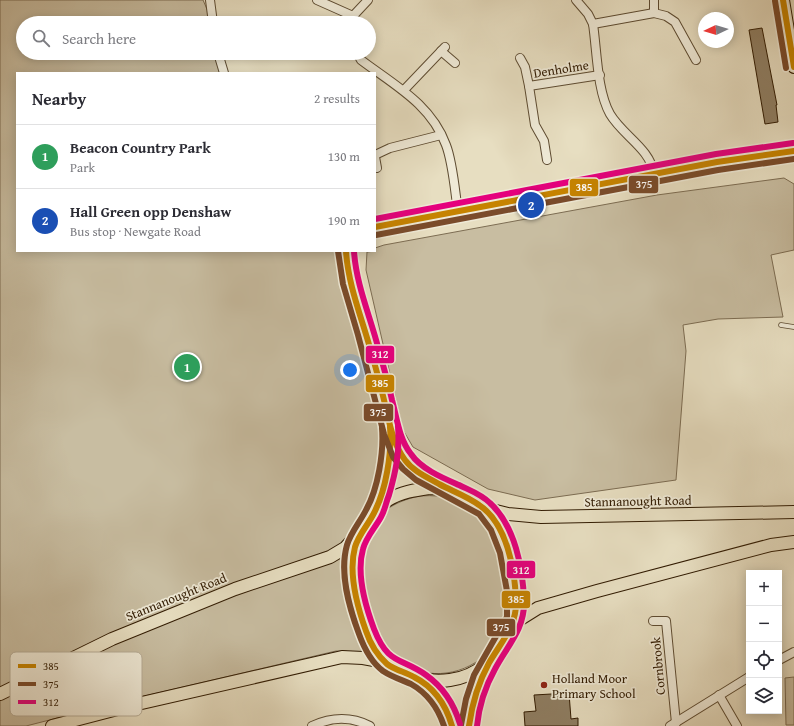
<!DOCTYPE html>
<meta charset="utf-8">
<style>
body{margin:0;font-family:"Gentium Book Plus",serif;background:#f2f2f3;color:#2b2b33}
.controls{position:absolute;right:12px;bottom:12px;display:grid;overflow:hidden;border-radius:0px;box-shadow:0 2px 10px #0003}
.controls button{width:36px;height:36px;display:grid;place-items:center;padding:0;border:0;border-bottom:1px solid #e1e1e2;background:#fff;color:#2b2b33;font:20px sans-serif}
.compass{position:absolute;left:698px;top:12px;width:36px;height:36px;border-radius:50%;background:#fff;box-shadow:0 2px 10px #0003;rotate:266deg}
.you{position:absolute;left:350px;top:370px;width:14px;height:14px;margin:-10px;border:3px solid #fff;border-radius:50%;background:#1a73e8;box-shadow:0 0 0 6px #1a73e833}
.badge{display:grid;place-items:center;width:26px;height:26px;border-radius:50%;background:#8f2418;color:#fff;font-size:13px;font-weight:700}
.pin{position:absolute;translate:-50% -50%;border:2px solid #fff;box-shadow:0 1px 4px #0006}
.list{margin:0;padding:0;list-style:none}
h2{display:flex;justify-content:space-between;align-items:center;height:52px;margin:0;padding:0 16px;font-size:17px}
h2 small{font-size:13px;font-weight:400;color:#7c7c81}
.list li{display:grid;grid-template-columns:26px 1fr auto;gap:12px;align-items:center;box-sizing:border-box;height:64px;padding:0 16px;border-top:1px solid #e1e1e2}
.list b{display:block;font-size:15px;white-space:nowrap}
.list p{margin:0;font-size:13px;white-space:nowrap;color:#7c7c81}
.list em{font-size:13px;font-style:normal;color:#7c7c81}
.icon{flex:none;width:22px;height:22px;fill:none;stroke:currentColor;stroke-width:2;stroke-linecap:round;stroke-linejoin:round}
.map{position:relative;flex:none;width:794px;height:726px;overflow:hidden}
.search{position:absolute;background:#fff;box-shadow:0 2px 10px #0003;left:16px;top:16px;width:360px;height:44px;display:flex;align-items:center;gap:10px;box-sizing:border-box;padding:0 14px;border-radius:22px;color:#7c7c81;font-size:15px}
.panel{position:absolute;background:#fff;box-shadow:0 2px 10px #0003;left:16px;top:72px;width:360px;height:180px;border-radius:0px}
.map>svg:first-child{display:block}
.green{fill:#c8bda1;stroke:#7c6c52}
.building{fill:#908065;stroke:#311b02}
.lines{fill:none;stroke-linecap:round;stroke-linejoin:round}
.service-casing{stroke:#5e4c32;stroke-width:5.5}
.minor-casing{stroke:#5e4c32;stroke-width:10}
.secondary-casing{stroke:#311b02;stroke-width:12}
.primary-casing{stroke:#311b02;stroke-width:14}
.service{stroke:#efead7;stroke-width:4}
.minor{stroke:#efead7;stroke-width:8}
.secondary{stroke:#efead7;stroke-width:11}
.primary{stroke:#e7dec1;stroke-width:12}
.bus-1-casing{stroke:#efead7;stroke-width:9}
.bus-2-casing{stroke:#efead7;stroke-width:9}
.bus-3-casing{stroke:#efead7;stroke-width:9}
.bus-1{stroke:#c68300;stroke-width:6}
.bus-2{stroke:#7a4b2a;stroke-width:6}
.bus-3{stroke:#e5007d;stroke-width:6}
.poi-dot{fill:#8f2418;stroke:#efead7;stroke-width:1.5}
.labels{text-anchor:middle;dominant-baseline:central;stroke-width:3.5;stroke-linejoin:round;paint-order:stroke}
.street-label{font-size:13px;fill:#311b02;stroke:#efead7}
.poi-label{font-size:13px;fill:#311b02;stroke:#efead7;text-anchor:start}
.key{fill:#efead7;stroke:#b6ac97;stroke-width:1}
.key-label{font-size:11px;fill:#311b02}
.line-badge{stroke:#efead7;stroke-width:1.5}
.badge-label{font-size:11px;text-anchor:middle;font-weight:bold;fill:#fff}
</style>
<div class="map">
<svg width="794" height="726" viewBox="0 0 794 726">
<rect width="100%" height="100%" fill="#e7dec1"/>
<filter id="stains"><feTurbulence type="fractalNoise" baseFrequency=".005" numOctaves="4"/><feColorMatrix values="0 0 0 0 .2 0 0 0 0 .09 0 0 0 0 .02 0 0 0 .5 -.17"/></filter>
<radialGradient id="worn" r=".72"><stop offset=".6" stop-color="#630" stop-opacity="0"/><stop offset="1" stop-color="#630" stop-opacity=".3"/></radialGradient>
<g class="green">
<polygon points="0,0 203,0 213,23 23,23 23,53 218,53 224,73 17,73 17,251 346,251 391,449 374,512 345,548 235,589 0,694"/>
<polygon points="784,178 794,184 794,250 771,255 783,317 718,319 683,325 686,351 676,480 535,500 488,489 413,447 403,430 389,370 366,270 367,252 375,251 375,248 384,245 657,195"/>
<path d="M 420,496 C 472,492 493,522 503,568 C 506,581 510,594 510,607 C 507,640 480,669 446,673 C 416,677 388,660 375,633 C 369,622 367,610 365,598 C 354,550 364,507 420,496 Z"/>
<path d="M 347,553 C 343,587 357,622 370,653 L 336,651 L 136,698 L 26,726 L 0,726 L 0,699 L 122,639 L 224,597 Z"/>
<polygon points="794,677 794,725 786,725 785,678"/>
</g>
<g class="building">
<polygon points="762,28 777,105 776,105 778,122 765,124 749,30"/>
<polygon points="569,693 571,719 578,718 578,726 525,726 524,712 536,711 534,695"/>
</g>
<g class="lines">
<defs>
<polyline id="service" points="781,325 794,327"/>
<g id="minor">
<polyline points="210,0 213,23"/>
<polyline points="317,0 353,16"/>
<path d="M 576,0 L 588,14 L 593,24 C 597,51 597,91 610,114 C 623,136 650,148 654,174"/>
<polyline points="654,13 654,0"/>
<polyline points="352,23 353,16 368,0"/>
<polyline points="593,24 654,13 666,16 675,22 696,60"/>
<polyline points="441,51 455,63"/>
<polyline points="218,53 224,73"/>
<path d="M 357,53 L 361,60 C 394,85 431,104 446,145 C 453,163 455,192 458,212"/>
<polyline points="520,58 525,67 529,86"/>
<polyline points="404,90 445,47"/>
<polyline points="375,155 390,148 441,135"/>
<polyline points="375,157 377,168"/>
<polyline points="547,160 544,141 535,125 529,86 600,75"/>
<polyline points="653,621 666,621 676,723"/>
<polyline points="779,660 794,652"/>
<polyline points="719,695 737,726"/>
<path d="M 312,726 C 332,717 350,716 370,726"/>
<polyline points="670,726 749,677"/>
</g>
<g id="secondary">
<path d="M 417,678 C 434,692 447,704 452,726"/>
<polyline points="469,726 474,696 490,662"/>
</g>
<g id="primary">
<polyline points="783,0 794,67"/>
<polyline points="375,227 717,162 794,151"/>
<polyline points="346,251 346,264 366,331 390,428 397,447 410,465 445,488"/>
<path d="M 429,488 C 435,488 441,488 447,490 C 455,491 478,503 485,508 C 499,521 505,541 509,559 C 514,579 519,601 514,622 C 513,627 510,631 507,635 C 495,659 478,676 450,680 C 428,683 402,677 385,662 C 370,650 364,626 360,608 C 357,593 352,576 353,560 C 354,538 369,511 388,500 C 401,492 415,490 429,488 Z"/>
<polyline points="484,508 508,514 541,517 794,512"/>
<polyline points="375,511 389,469 391,438"/>
<polyline points="514,623 538,608 597,591 771,545 794,542"/>
<polyline points="0,694 112,639 235,589 330,557 345,548 357,535"/>
<polyline points="52,726 133,705 342,657 363,658 385,662"/>
</g>
</defs>
<use href="#service" class="service-casing"/>
<use href="#minor" class="minor-casing"/>
<use href="#secondary" class="secondary-casing"/>
<use href="#primary" class="primary-casing"/>
<use href="#service" class="service"/>
<use href="#minor" class="minor"/>
<use href="#secondary" class="secondary"/>
<use href="#primary" class="primary"/>
<defs>
<g id="bus-1">
<polyline points="783,0 794,67"/>
<polyline points="375,227 717,162 794,151"/>
<path d="M 346,251 C 348,284 361,316 370,348 C 375,365 380,383 384,400 C 389,420 392,443 405,460 C 413,471 427,477 439,484 C 452,491 467,496 479,505 C 507,523 515,570 516,601 C 517,626 501,642 489,663 C 478,683 472,704 469,726"/>
<path d="M 390,427 C 392,453 386,490 374,513 C 368,525 359,534 355,547 C 348,573 357,606 366,631 C 370,643 377,655 387,664 C 395,670 405,672 414,677 C 434,687 446,705 452,726"/>
</g>
<g id="bus-2">
<polyline points="775,1 786,68"/>
<polyline points="376,235 718,170 794,159"/>
<polyline points="338,251 343,284 358,335 384,434 393,457 403,469 416,480 479,514 491,530 500,553 507,591 507,617 474,675 466,699 461,725"/>
<path d="M 382,428 C 384,452 378,489 366,510 C 360,522 351,532 347,545 C 339,573 349,607 359,634 C 364,648 371,662 383,671 C 392,677 402,680 411,684 C 427,693 438,708 444,726"/>
</g>
<g id="bus-3">
<polyline points="375,219 716,154 793,143"/>
<path d="M 354,251 C 356,284 370,316 378,347 C 383,365 388,382 392,400 C 397,418 399,439 411,454 C 421,469 443,478 459,485 C 469,490 481,494 490,503 C 515,526 523,568 524,601 C 525,629 507,646 495,669 C 485,687 479,706 477,726"/>
<path d="M 398,426 C 400,451 396,471 389,495 C 386,502 385,510 381,517 C 375,528 366,537 363,549 C 356,574 365,605 374,629 C 388,665 400,657 426,675 C 443,687 454,704 460,724"/>
</g>
</defs>
<use href="#bus-1" class="bus-1-casing"/>
<use href="#bus-2" class="bus-2-casing"/>
<use href="#bus-3" class="bus-3-casing"/>
<use href="#bus-1" class="bus-1"/>
<use href="#bus-2" class="bus-2"/>
<use href="#bus-3" class="bus-3"/>
</g>
<circle class="poi-dot" cx="544" cy="685" r="4"/>
<g class="labels">
<g class="street-label">
<text transform="translate(561 69) rotate(-9)">Denholme</text>
<text transform="translate(638 501) rotate(-1)">Stannanought Road</text>
<text transform="translate(176 597) rotate(-22)">Stannanought Road</text>
<text transform="translate(658 666) rotate(-95)">Cornbrook</text>
</g>
<g class="poi-label">
<text x="552" y="678">Holland Moor<tspan x="552" dy="15">Primary School</tspan></text>
</g>
</g>
<rect x="10" y="652" width="132" height="64" rx="6" class="key"/>
<rect x="18" y="664" width="18" height="4" fill="#c68300"/>
<rect x="18" y="682" width="18" height="4" fill="#7a4b2a"/>
<rect x="18" y="700" width="18" height="4" fill="#e5007d"/>
<g class="key-label">
<text x="43" y="670">385</text>
<text x="43" y="688">375</text>
<text x="43" y="706">312</text>
</g>
<g class="line-badge">
<rect x="628" y="175" width="31" height="19" rx="4" fill="#7a4b2a"/>
<rect x="569" y="178" width="30" height="19" rx="4" fill="#c68300"/>
<rect x="365" y="345" width="30" height="19" rx="4" fill="#e5007d"/>
<rect x="365" y="374" width="30" height="19" rx="4" fill="#c68300"/>
<rect x="363" y="403" width="31" height="19" rx="4" fill="#7a4b2a"/>
<rect x="506" y="560" width="30" height="19" rx="4" fill="#e5007d"/>
<rect x="501" y="590" width="30" height="19" rx="4" fill="#c68300"/>
<rect x="486" y="618" width="30" height="19" rx="4" fill="#7a4b2a"/>
</g>
<g class="badge-label">
<text x="644" y="188">375</text>
<text x="584" y="191">385</text>
<text x="380" y="358">312</text>
<text x="380" y="387">385</text>
<text x="378" y="416">375</text>
<text x="521" y="574">312</text>
<text x="516" y="603">385</text>
<text x="501" y="631">375</text>
</g>
<rect width="100%" height="100%" filter="url(#stains)"/>
<rect width="100%" height="100%" fill="url(#worn)"/>
</svg>
<div class="controls">
<button>+</button>
<button>−</button>
<button><svg class="icon" aria-label="locate" viewBox="0 0 24 24"><circle cx="12" cy="12" r="6"/><path d="M12 2v4M12 18v4M2 12h4M18 12h4"/></svg></button>
<button><svg class="icon" aria-label="layers" viewBox="0 0 24 24"><path d="M12 4l9 5-9 5-9-5zM3 14l9 5 9-5"/></svg></button>
</div>
<svg class="compass" viewBox="-18 -18 36 36"><path d="M0-13l5 13h-10z" fill="#e53935"/><path d="M0 13l5-13h-10z" fill="#7c7c81"/></svg>
<div class="you"></div>
<div class="pin badge" style="left:187px;top:367px;background:#2e9e5b">1</div>
<div class="pin badge" style="left:531px;top:205px;background:#1a4fb4">2</div>
<div class="search"><svg class="icon" aria-label="search" viewBox="0 0 24 24"><circle cx="10" cy="10" r="6"/><path d="M15 15l6 6"/></svg>Search here</div>
<section class="panel">
<h2>Nearby<small>2 results</small></h2>
<ul class="list">
<li><span class="badge" style="background:#2e9e5b">1</span><div><b>Beacon Country Park</b><p>Park</p></div><em>130 m</em></li>
<li><span class="badge" style="background:#1a4fb4">2</span><div><b>Hall Green opp Denshaw</b><p>Bus stop · Newgate Road</p></div><em>190 m</em></li>
</ul>
</section>
</div>
